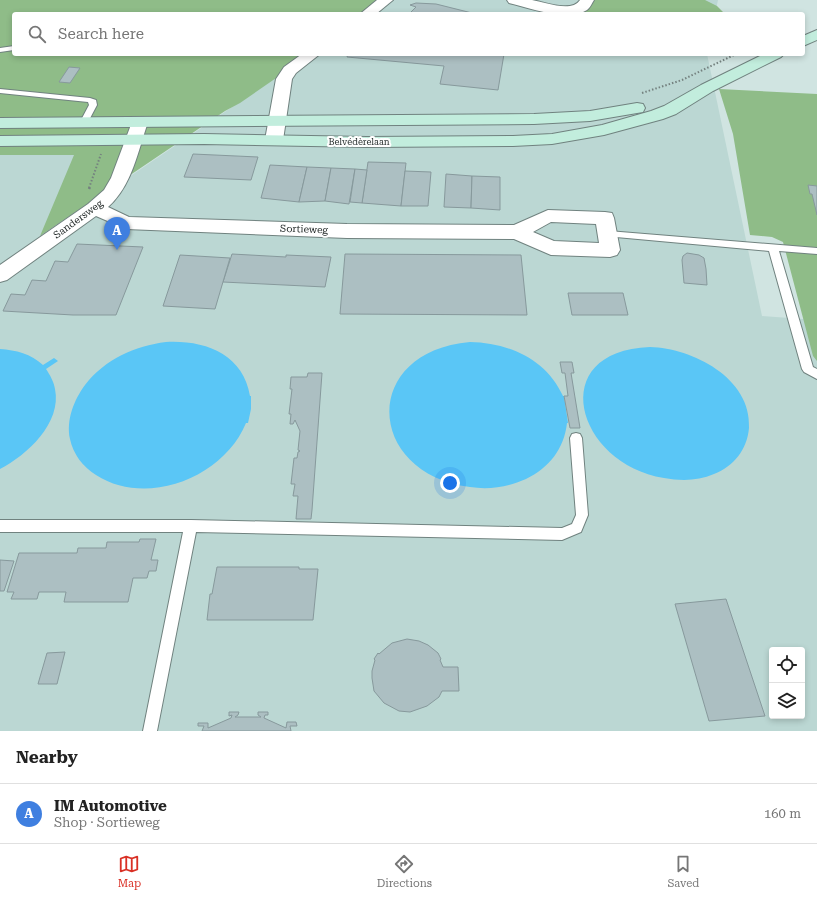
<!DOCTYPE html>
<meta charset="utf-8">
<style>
body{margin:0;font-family:"Roboto Serif",serif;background:#f6f6f6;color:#222}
.controls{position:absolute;right:12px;bottom:12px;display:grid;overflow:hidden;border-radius:4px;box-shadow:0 2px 6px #0003}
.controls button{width:36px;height:36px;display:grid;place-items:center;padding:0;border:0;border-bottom:1px solid #e0e0e0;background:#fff;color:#222;font:20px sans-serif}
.you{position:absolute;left:450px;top:483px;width:14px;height:14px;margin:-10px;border:3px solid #fff;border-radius:50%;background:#1a73e8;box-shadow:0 0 0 6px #1a73e833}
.badge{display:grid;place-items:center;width:26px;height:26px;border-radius:50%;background:#d93025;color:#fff;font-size:13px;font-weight:700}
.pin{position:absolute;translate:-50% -33px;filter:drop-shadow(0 1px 2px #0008)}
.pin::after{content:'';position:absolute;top:21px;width:14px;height:12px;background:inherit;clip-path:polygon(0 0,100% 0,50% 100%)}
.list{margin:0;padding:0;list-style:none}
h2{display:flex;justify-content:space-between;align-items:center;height:52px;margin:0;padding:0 16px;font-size:17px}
h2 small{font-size:13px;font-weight:400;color:#767676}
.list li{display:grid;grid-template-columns:26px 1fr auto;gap:12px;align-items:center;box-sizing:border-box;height:60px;padding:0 16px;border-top:1px solid #e0e0e0}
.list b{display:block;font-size:15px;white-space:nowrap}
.list p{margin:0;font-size:13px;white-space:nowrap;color:#767676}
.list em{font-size:13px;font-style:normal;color:#767676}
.icon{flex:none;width:22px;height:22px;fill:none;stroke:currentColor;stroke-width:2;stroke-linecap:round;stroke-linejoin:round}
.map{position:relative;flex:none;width:817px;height:731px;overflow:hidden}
.search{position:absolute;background:#fff;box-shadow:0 2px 6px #0003;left:12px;right:12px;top:12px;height:44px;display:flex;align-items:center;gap:10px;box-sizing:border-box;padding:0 14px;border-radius:4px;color:#767676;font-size:15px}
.sheet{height:112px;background:#fff}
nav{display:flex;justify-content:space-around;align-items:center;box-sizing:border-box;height:56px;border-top:1px solid #e0e0e0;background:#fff;font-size:11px;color:#767676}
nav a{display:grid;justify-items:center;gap:2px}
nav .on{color:#d93025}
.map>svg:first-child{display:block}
.built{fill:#bbd7d3;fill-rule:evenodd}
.green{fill:#8fbc88}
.water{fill:#5ac6f6}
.building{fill:#acbfc2;stroke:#87999c}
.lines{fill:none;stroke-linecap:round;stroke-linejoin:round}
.lane-casing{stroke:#70827f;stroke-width:2}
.street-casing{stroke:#70827f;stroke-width:2}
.secondary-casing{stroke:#70827f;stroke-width:2}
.path-far1{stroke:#74817f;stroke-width:2;stroke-dasharray:1.5 2;stroke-linecap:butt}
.path{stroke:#74817f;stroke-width:2.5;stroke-dasharray:2 3;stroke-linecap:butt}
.lane{fill:#fff;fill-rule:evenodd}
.street{fill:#fff;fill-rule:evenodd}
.secondary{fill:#c2eddd;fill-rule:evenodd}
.labels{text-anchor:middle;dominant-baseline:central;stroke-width:4;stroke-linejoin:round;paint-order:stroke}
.far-street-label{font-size:9px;fill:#1f2625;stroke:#fff}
.street-label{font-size:10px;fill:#1f2625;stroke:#fff}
</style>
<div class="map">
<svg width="817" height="731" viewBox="0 0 817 731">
<rect width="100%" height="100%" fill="#d0e4e1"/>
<g class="built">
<polygon points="389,0 718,0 715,14 369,14"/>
<path d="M 310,54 L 707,54 L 762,316 L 817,320 L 817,731 L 0,731 L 0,155 L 76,154 L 48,232 ZM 772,650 L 802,650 L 802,716 L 772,716 Z"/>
</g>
<g class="green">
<polygon points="0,0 387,0 368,14 14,14 14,54 311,54 240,103 225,111 40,236 74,155 0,155"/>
<polygon points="590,0 705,0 717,6 725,14 580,14"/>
<polygon points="719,89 817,94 817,361 813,356 783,242 772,237 750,235 733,134"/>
</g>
<g class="water">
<path d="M 166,342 C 205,340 243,354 250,396 L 251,396 L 251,409 L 248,423 L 246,423 C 224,477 147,508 96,475 C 83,467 73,454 70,439 C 66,420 74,400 85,385 C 105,359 135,346 166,342 Z"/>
<path d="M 470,342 C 509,343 546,359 563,396 L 564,396 L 568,423 L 567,423 C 564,449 549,468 526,479 C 508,487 489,490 470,487 C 366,474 359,352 470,342 Z"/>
<path d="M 650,347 C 692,348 752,378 749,428 C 747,450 734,466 714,474 C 698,481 681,481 664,478 C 576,464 544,351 650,347 Z"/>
<path d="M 0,349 C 16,350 31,354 43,365 L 54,358 L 58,361 L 46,369 C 50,375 54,382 55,389 C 62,423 27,455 0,469 Z"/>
</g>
<g class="building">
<polygon points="416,3 436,4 476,14 409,14 416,7 410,5"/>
<polygon points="348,54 504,54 498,90 440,84 444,66 347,57"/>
<polygon points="69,67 80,68 70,83 59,82"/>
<polygon points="193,154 258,157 251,180 184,177"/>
<polygon points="368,162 406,163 401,206 362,203"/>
<polygon points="270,165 307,167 299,202 261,198"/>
<polygon points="307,167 331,168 325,201 299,202"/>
<polygon points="331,168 355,169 349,204 325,201"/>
<polygon points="355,169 367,170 362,203 350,202"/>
<polygon points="405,171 431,172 428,206 401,206"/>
<polygon points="446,174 472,176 471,208 444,207"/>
<polygon points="472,176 500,177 500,210 471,208"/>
<polygon points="808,185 817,186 817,215 812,194 810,194"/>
<polygon points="77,244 143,247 116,315 73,315 3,311 11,294 25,295 32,280 46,281 55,261 68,262"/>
<polygon points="687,253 699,255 704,258 706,269 707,285 684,283 682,260 683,256"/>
<polygon points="232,254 286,257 286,255 331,257 325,287 223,282"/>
<polygon points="345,254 521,255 527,315 340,314"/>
<polygon points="180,255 230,258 215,309 163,306"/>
<polygon points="568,293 623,293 628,315 572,315"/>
<polygon points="560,362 572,362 574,373 571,373 580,428 570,428 564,396 568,396 565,373 562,373"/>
<polygon points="308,373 322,373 312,510 311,519 296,519 298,496 293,496 295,484 291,484 294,458 297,458 298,452 300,451 298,450 300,431 295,420 293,424 290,424 291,414 289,414 292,389 290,389 291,377 307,377"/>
<polygon points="140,539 156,539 151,560 158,560 156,571 149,571 147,578 133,578 128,602 64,602 66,592 39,592 37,599 11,599 14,592 7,592 19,553 77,553 78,548 106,548 107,542 139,542"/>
<polygon points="0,560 14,561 4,591 0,591"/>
<polygon points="217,567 299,567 299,569 318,569 313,620 207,620 210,594 212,594"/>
<polygon points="726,599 765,716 709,721 675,604"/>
<polygon points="407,639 419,641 428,645 438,653 441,659 440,660 443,667 458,667 459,691 442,691 439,697 427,706 410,712 399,711 384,703 374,691 372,678 372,671 375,660 374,659 378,653 379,654 392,643"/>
<polygon points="65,652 57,684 38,684 47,653"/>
<polygon points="229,712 239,712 238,715 235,717 261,717 258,715 258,712 268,712 268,715 265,715 264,718 286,728 287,722 296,722 297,726 290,726 291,731 202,731 204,726 198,726 198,723 208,723 208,728 231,718 232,715 229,716"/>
</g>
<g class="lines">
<defs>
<g id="lane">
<polygon points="14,46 14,50 0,52 0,48"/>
<polygon points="0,89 90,98 96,100 97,105 88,122 84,125 80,122 89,105 88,102 0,93"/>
<polygon points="608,231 817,248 817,254 779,251 813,367 817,369 817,379 804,372 802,369 769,251 605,236 603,234"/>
<polygon points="576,433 580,434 582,438 588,515 581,532 562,540 196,532 157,731 143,731 183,532 0,532 0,520 191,520 562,528 572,524 576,515 570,438 572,434"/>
</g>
<g id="street">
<polygon points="377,0 393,0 376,14 360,14"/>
<path d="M 507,0 C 515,0 524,0 532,0 C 544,2 572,13 580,0 L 594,0 C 592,3 590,8 587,10 C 568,22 529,8 509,3 Z"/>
<polygon points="302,54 320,54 296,73 292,79 283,140 280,144 274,145 268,144 265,140 276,79 284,67"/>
<path d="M 140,117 L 146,118 L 148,122 C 138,151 132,186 108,207 L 129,217 L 347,224 L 514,225 L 548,210 L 605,212 L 612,213 L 614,218 L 620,250 L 617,255 L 610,257 L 551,255 L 514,239 L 347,238 L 126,229 L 96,216 L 7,280 L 0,282 L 0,265 L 88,204 L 104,190 L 111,178 L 132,122 L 134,118 ZM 551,222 L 596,224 L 599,243 L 554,241 L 533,232 Z"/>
</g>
<g id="secondary">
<polygon points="817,30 817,40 803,46 803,36"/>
<polygon points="764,54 784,54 781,57 713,91 676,114 663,119 604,135 552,144 513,146 367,147 204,144 0,146 0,136 204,134 367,137 513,136 552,134 602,125 651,111 664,106 701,85"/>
<polygon points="637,103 643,104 645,108 643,112 590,121 534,124 0,128 0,118 534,114 590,111"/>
</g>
</defs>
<use href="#lane" class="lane-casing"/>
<use href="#street" class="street-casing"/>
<use href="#secondary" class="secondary-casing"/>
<g class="path-far1">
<polyline points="642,93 682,80 736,54"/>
<polyline points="89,188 101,154"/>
</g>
<polyline class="path" points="89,189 90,187"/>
<use href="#lane" class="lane"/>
<use href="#street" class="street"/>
<use href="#secondary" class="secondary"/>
</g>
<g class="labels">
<g class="far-street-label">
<text x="359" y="142">Belvédèrelaan</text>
</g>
<g class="street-label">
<text transform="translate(78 219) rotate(-36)">Sandersweg</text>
<text transform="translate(304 229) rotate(2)">Sortieweg</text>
</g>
</g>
</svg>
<div class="controls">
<button><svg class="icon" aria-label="locate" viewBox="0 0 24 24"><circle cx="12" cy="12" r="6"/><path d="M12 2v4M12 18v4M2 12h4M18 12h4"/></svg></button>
<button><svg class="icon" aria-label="layers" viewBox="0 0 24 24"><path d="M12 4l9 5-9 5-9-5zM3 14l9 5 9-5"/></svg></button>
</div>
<div class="you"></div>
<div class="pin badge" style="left:117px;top:250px;background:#3f7fe0">A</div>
<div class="search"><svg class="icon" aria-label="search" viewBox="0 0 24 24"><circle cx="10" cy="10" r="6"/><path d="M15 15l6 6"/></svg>Search here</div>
</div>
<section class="sheet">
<h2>Nearby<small></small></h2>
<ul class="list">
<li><span class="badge" style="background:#3f7fe0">A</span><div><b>IM Automotive</b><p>Shop · Sortieweg</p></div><em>160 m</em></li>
</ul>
</section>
<nav>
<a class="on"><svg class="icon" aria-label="map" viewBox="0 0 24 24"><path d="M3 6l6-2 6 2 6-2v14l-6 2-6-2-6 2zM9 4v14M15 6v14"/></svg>Map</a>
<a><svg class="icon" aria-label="directions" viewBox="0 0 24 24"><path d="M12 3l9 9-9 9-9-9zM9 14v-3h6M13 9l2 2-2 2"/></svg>Directions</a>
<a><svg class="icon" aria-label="saved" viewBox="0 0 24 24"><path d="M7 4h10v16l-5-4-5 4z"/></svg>Saved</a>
</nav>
